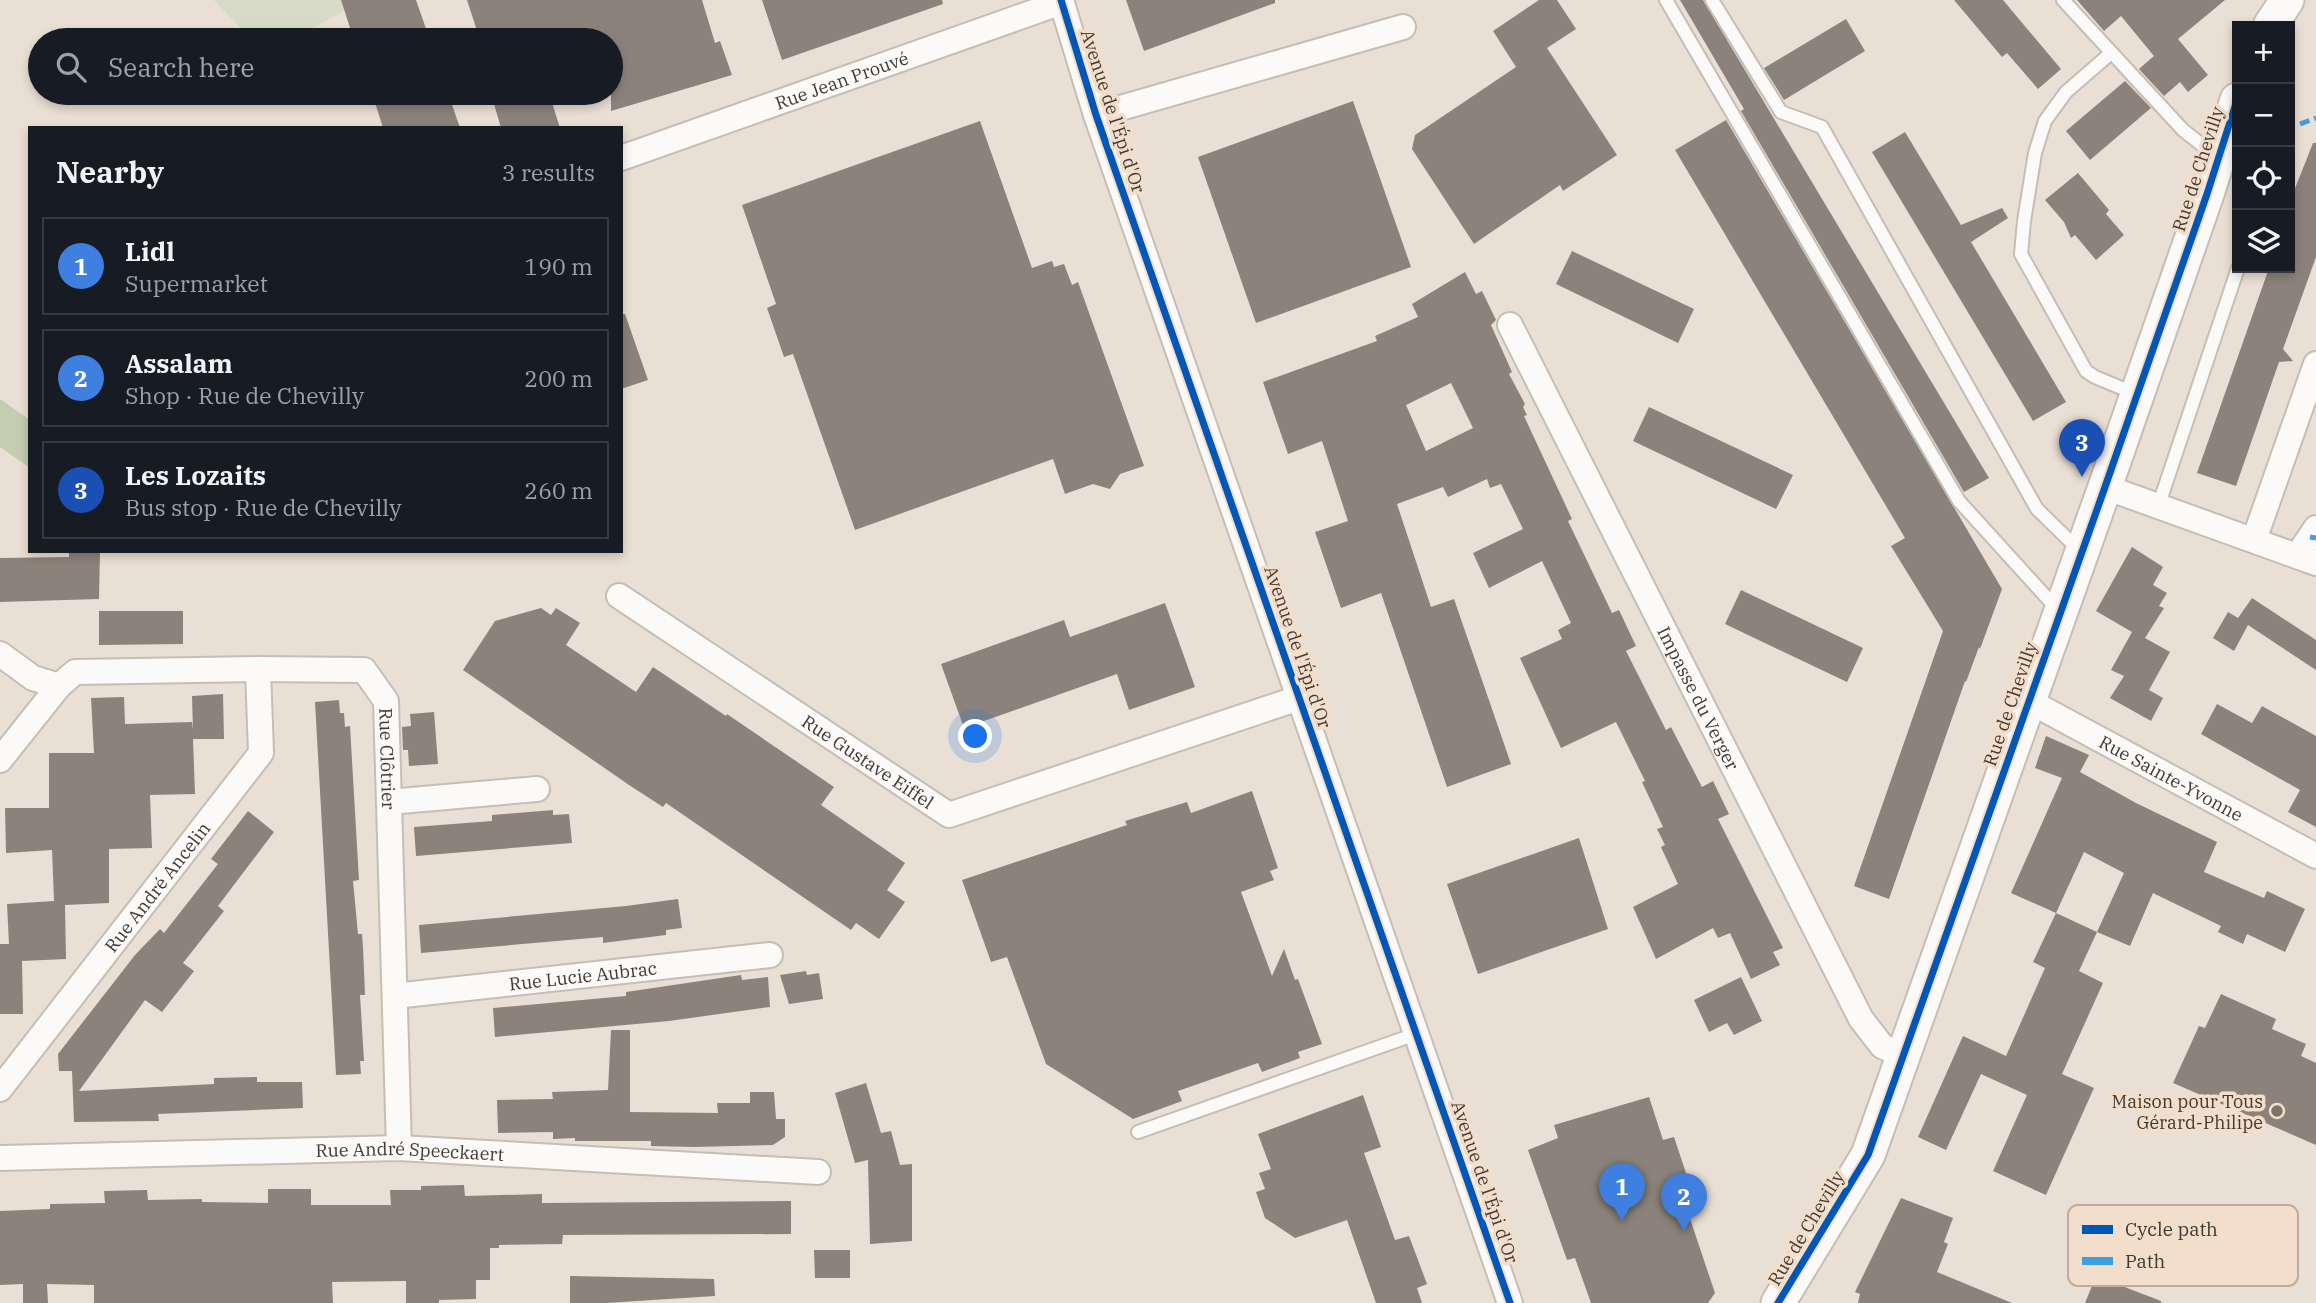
<!DOCTYPE html>
<meta charset="utf-8">
<style>
body{margin:0;font-family:"IBM Plex Serif",serif;background:#242831;color:#f1f3f6}
.controls{position:absolute;right:21px;top:21px;display:grid;overflow:hidden;border-radius:0px;box-shadow:0 4px 10px #0003}
.controls button{width:63px;height:63px;display:grid;place-items:center;padding:0;border:0;border-bottom:2px solid #363941;background:#171b24;color:#f1f3f6;font:35px sans-serif}
.you{position:absolute;left:976px;top:737px;width:24px;height:24px;margin:-18px;border:5px solid #fff;border-radius:50%;background:#1a73e8;box-shadow:0 0 0 10px #1a73e833}
.badge{display:grid;place-items:center;width:46px;height:46px;border-radius:50%;background:#db2777;color:#fff;font-size:23px;font-weight:700}
.pin{position:absolute;translate:-50% -58px;filter:drop-shadow(0 2px 4px #0008)}
.pin::after{content:'';position:absolute;top:37px;width:24px;height:21px;background:inherit;clip-path:polygon(0 0,100% 0,50% 100%)}
.list{margin:0;padding:0;list-style:none}
h2{display:flex;justify-content:space-between;align-items:center;height:91px;margin:0;padding:0 28px;font-size:30px}
h2 small{font-size:23px;font-weight:400;color:#9ea1a6}
.list li{display:grid;grid-template-columns:46px 1fr auto;gap:21px;align-items:center;box-sizing:border-box;height:98px;margin:0 14px 14px;padding:0 14px;border:2px solid #363941;border-radius:0px}
.list b{display:block;font-size:26px;white-space:nowrap}
.list p{margin:0;font-size:23px;white-space:nowrap;color:#9ea1a6}
.list em{font-size:23px;font-style:normal;color:#9ea1a6}
.icon{flex:none;width:38px;height:38px;fill:none;stroke:currentColor;stroke-width:2;stroke-linecap:round;stroke-linejoin:round}
.map{position:relative;flex:none;width:2316px;height:1303px;overflow:hidden}
.search{position:absolute;background:#171b24;box-shadow:0 4px 10px #0003;left:28px;top:28px;width:595px;height:77px;display:flex;align-items:center;gap:18px;box-sizing:border-box;padding:0 24px;border-radius:38px;color:#9ea1a6;font-size:26px}
.panel{position:absolute;background:#171b24;box-shadow:0 4px 10px #0003;left:28px;top:126px;width:595px;height:427px;border-radius:0px}
.map>svg:first-child{display:block}
.green{fill:#d6dac7}
.forest{fill:#c4cdb2}
.building{fill:#8b837b;fill-rule:evenodd}
.lines{fill:none;stroke-linecap:round;stroke-linejoin:round}
.lane-casing{stroke:#c6bdb4;stroke-width:16}
.street-casing{stroke:#c6bdb4;stroke-width:28}
.secondary-casing{stroke:#c6bdb4;stroke-width:37}
.lane{stroke:#fcfaf9;stroke-width:12}
.street{stroke:#fcfaf9;stroke-width:24}
.secondary{stroke:#fcfaf9;stroke-width:33}
.quiet{stroke:#3f9ee2;stroke-width:5;stroke-dasharray:10 5;stroke-linecap:butt}
.cycleway-casing{stroke:#f3decb;stroke-width:11}
.cycleway{stroke:#0057b8;stroke-width:7}
.poi-dot{fill:#7c736b;stroke:#f3decb;stroke-width:2.5}
.labels{text-anchor:middle;dominant-baseline:central;stroke-width:7;stroke-linejoin:round;paint-order:stroke}
.street-label{font-size:18px;fill:#413932;stroke:#f3decb}
.poi-label{font-size:18px;fill:#413932;stroke:#f3decb;text-anchor:end}
.key{fill:#f3decb;stroke:#beac9d;stroke-width:2}
.key-label{font-size:19px;fill:#413932}
</style>
<div class="map">
<svg width="2316" height="1303" viewBox="0 0 2316 1303">
<rect width="100%" height="100%" fill="#eadfd4"/>
<polygon class="green" points="214,0 363,0 291,40 252,40"/>
<polygon class="forest" points="0,399 30,420 30,468 0,447"/>
<g class="building">
<polygon points="341,0 416,0 430,40 354,40"/>
<polygon points="467,0 702,0 715,43 720,41 732,75 611,111 611,40 480,40"/>
<polygon points="762,0 942,0 943,4 782,60"/>
<polygon points="1126,0 1275,0 1275,3 1144,51"/>
<polygon points="1539,0 1557,0 1576,29 1547,48 1617,155 1563,191 1560,185 1474,244 1412,149 1415,135 1516,67 1493,31"/>
<polygon points="1680,0 1703,0 1989,478 1964,492 1741,111 1744,109"/>
<polygon points="1954,0 2003,0 2061,69 2038,89 2007,53 2002,57"/>
<polygon points="2077,0 2225,0 2178,39 2208,75 2188,92 2180,82 2164,96 2139,69 2154,56 2121,16 2104,31"/>
<polygon points="1846,19 1865,51 1784,100 1764,68"/>
<polygon points="2125,81 2151,108 2090,160 2066,131"/>
<polygon points="372,93 448,93 460,128 383,128"/>
<polygon points="496,93 549,93 560,128 501,128 494,104 499,102"/>
<polygon points="1353,101 1411,267 1256,323 1198,157"/>
<polygon points="1726,120 2002,589 1980,649 1979,647 1966,682 1965,681 1889,899 1854,886 1943,631 1891,546 1905,538 1675,150"/>
<polygon points="980,121 1032,268 1052,261 1054,267 1064,264 1072,285 1078,282 1144,466 1120,474 1110,489 1093,484 1065,494 1053,459 855,530 793,354 784,357 767,308 776,304 742,205"/>
<polygon points="1905,132 1961,225 2002,208 2008,218 1971,242 2066,402 2033,421 1872,152"/>
<polygon points="2313,143 2316,143 2316,257 2283,349 2293,361 2279,362 2236,486 2197,473 2269,268 2290,268 2290,201"/>
<polygon points="2078,173 2109,210 2106,214 2124,235 2096,260 2075,235 2071,238 2064,222 2045,200"/>
<polygon points="1572,251 1694,309 1678,343 1556,284"/>
<path d="M 1465,272 L 1476,294 L 1482,291 L 1496,320 L 1491,325 L 1512,372 L 1509,374 L 1525,404 L 1523,407 L 1527,415 L 1524,416 L 1572,519 L 1568,521 L 1612,613 L 1619,610 L 1636,646 L 1626,651 L 1666,730 L 1671,727 L 1702,787 L 1713,781 L 1729,814 L 1718,819 L 1783,948 L 1773,952 L 1780,965 L 1751,979 L 1730,933 L 1718,938 L 1713,928 L 1656,959 L 1633,907 L 1678,884 L 1661,847 L 1665,845 L 1657,829 L 1663,827 L 1642,782 L 1645,781 L 1616,722 L 1561,748 L 1520,658 L 1562,639 L 1558,630 L 1571,623 L 1542,561 L 1489,588 L 1473,553 L 1523,529 L 1501,484 L 1490,488 L 1487,479 L 1448,497 L 1443,487 L 1397,504 L 1431,607 L 1454,599 L 1511,764 L 1447,787 L 1381,593 L 1341,608 L 1315,532 L 1348,521 L 1322,441 L 1288,454 L 1263,382 L 1377,341 L 1375,336 L 1418,317 L 1412,304 ZM 1451,383 L 1473,428 L 1426,451 L 1406,405 Z"/>
<polygon points="621,314 625,314 648,380 621,389"/>
<polygon points="1649,407 1793,475 1776,509 1633,441"/>
<polygon points="2132,547 2163,567 2153,585 2167,593 2159,606 2164,608 2145,638 2170,652 2149,690 2163,698 2151,721 2110,698 2124,676 2111,670 2132,632 2096,611"/>
<polygon points="69,551 100,551 99,599 0,602 0,558 69,557"/>
<polygon points="1741,590 1863,648 1847,682 1725,624"/>
<polygon points="2252,598 2316,640 2316,670 2248,625 2234,651 2213,638 2228,612 2238,618"/>
<polygon points="1165,603 1195,687 1129,710 1117,674 964,728 941,664 1064,620 1070,637"/>
<polygon points="541,608 551,615 556,608 580,623 566,645 636,692 653,667 726,716 727,714 834,787 821,805 905,863 887,890 905,902 879,939 856,923 851,930 666,803 663,807 629,785 463,670 495,621"/>
<polygon points="99,611 183,611 183,644 99,645"/>
<polygon points="223,694 224,739 193,739 195,794 150,795 152,848 109,849 109,903 65,905 66,959 22,961 23,1014 0,1014 0,944 9,944 7,904 54,901 52,850 6,853 5,808 49,808 49,753 94,753 91,698 124,697 125,724 192,722 193,730 192,696"/>
<polygon points="339,700 340,713 344,713 345,727 350,726 359,880 353,881 358,934 362,934 363,947 365,995 360,995 364,1061 360,1061 361,1074 336,1075 315,702"/>
<polygon points="2217,704 2252,723 2262,706 2316,736 2316,827 2288,812 2300,790 2201,734"/>
<polygon points="434,712 438,764 409,766 408,750 403,750 402,727 411,726 410,714"/>
<polygon points="2046,736 2089,755 2080,772 2136,803 2217,842 2204,872 2264,898 2267,891 2305,909 2285,952 2247,934 2243,944 2218,932 2221,926 2153,893 2130,946 2097,932 2124,873 2084,852 2056,913 2011,893 2062,778 2035,768"/>
<polygon points="1252,791 1278,868 1270,871 1274,880 1241,892 1272,976 1284,949 1295,980 1298,979 1322,1044 1298,1052 1300,1058 1262,1072 1258,1063 1178,1091 1182,1101 1133,1119 1046,1064 1007,957 991,962 962,880 1127,825 1125,821 1187,802 1191,813"/>
<polygon points="553,810 553,815 569,814 572,843 416,856 414,827 492,821 492,815"/>
<polygon points="248,811 274,832 218,906 224,911 183,963 194,971 162,1012 145,1000 79,1091 214,1084 214,1078 257,1077 257,1082 302,1082 303,1108 158,1114 159,1121 74,1122 72,1071 59,1071 58,1054 135,955 160,929 164,933 218,864 211,859"/>
<polygon points="1579,838 1608,929 1478,974 1447,884"/>
<polygon points="678,899 682,928 666,930 666,935 603,943 603,937 421,953 419,925 626,906"/>
<polygon points="2056,913 2097,932 2079,971 2103,983 2062,1074 2094,1088 2046,1195 1993,1171 2027,1095 1981,1074 1946,1150 1918,1137 1963,1036 2006,1056 2045,968 2033,962"/>
<polygon points="806,971 807,975 819,973 823,999 789,1004 780,975"/>
<polygon points="741,975 742,980 768,977 770,1007 669,1021 495,1037 493,1008 626,996 626,992"/>
<polygon points="1741,977 1762,1021 1734,1035 1727,1023 1709,1032 1694,1000"/>
<polygon points="2221,994 2276,1019 2272,1029 2306,1044 2301,1056 2316,1063 2316,1145 2173,1083 2199,1026 2205,1028"/>
<polygon points="611,1030 630,1030 630,1112 718,1113 717,1103 750,1103 750,1092 774,1092 776,1119 785,1119 785,1137 773,1145 693,1147 651,1146 651,1141 575,1141 575,1138 553,1139 553,1132 498,1133 497,1100 553,1099 552,1092 608,1090"/>
<polygon points="866,1083 881,1133 891,1131 900,1165 912,1164 912,1241 870,1244 868,1160 855,1163 835,1093"/>
<polygon points="1363,1095 1381,1147 1364,1153 1395,1240 1409,1236 1427,1284 1417,1288 1422,1303 1376,1303 1347,1220 1295,1238 1265,1218 1256,1192 1265,1189 1259,1173 1271,1169 1258,1134"/>
<polygon points="1649,1097 1663,1140 1674,1137 1688,1179 1678,1183 1715,1293 1708,1303 1591,1303 1575,1258 1567,1260 1528,1150 1558,1138 1554,1125"/>
<polygon points="464,1185 465,1196 542,1194 542,1203 791,1201 791,1234 563,1235 562,1244 499,1245 499,1248 490,1248 490,1280 476,1280 476,1299 439,1300 439,1303 406,1303 406,1281 332,1282 333,1303 94,1303 94,1285 47,1284 48,1303 23,1303 23,1284 0,1285 0,1211 50,1209 50,1204 105,1203 104,1191 147,1190 148,1200 202,1199 202,1202 268,1203 268,1189 311,1189 311,1205 391,1205 390,1190 421,1190 421,1186"/>
<polygon points="1901,1198 1953,1218 1944,1242 1948,1244 1937,1272 2012,1303 1858,1303 1860,1294 1855,1292"/>
<polygon points="814,1250 850,1250 850,1278 815,1278"/>
<polygon points="570,1276 714,1279 715,1296 606,1303 570,1303"/>
<polygon points="2096,1276 2161,1301 2161,1303 2085,1303"/>
</g>
<g class="lines">
<defs>
<g id="lane">
<polyline points="1666,0 1959,501 2058,610"/>
<polyline points="1712,0 1781,112 1822,127 2037,509 2079,550"/>
<polyline points="2063,0 2183,130 2217,157"/>
<polyline points="2111,53 2066,92 2045,121 2035,153 2024,221 2021,254 2086,371 2095,377 2136,394"/>
<polyline points="2158,507 2238,268"/>
<polyline points="1138,1132 1416,1034"/>
</g>
<g id="street">
<polyline points="1061,0 1096,115 1510,1303"/>
<polyline points="1096,115 1403,27"/>
<path id="s1" d="M 621,158 L 1062,2"/>
<path id="s2" d="M 1510,325 L 1861,1019 L 1882,1046 L 1904,1056"/>
<polyline points="2105,487 2316,563"/>
<polyline points="2254,540 2316,364"/>
<polyline points="2297,556 2316,528"/>
<path id="s3" d="M 619,596 L 949,815 L 1299,698"/>
<path id="s4" d="M 0,654 L 33,678 L 59,686 L 75,672 L 258,669 L 364,670 L 386,701 L 399,1148"/>
<path id="s5" d="M 2027,700 L 2316,856"/>
<polyline points="0,760 59,686"/>
<polyline points="389,802 537,789"/>
<path id="s6" d="M 395,996 L 770,955"/>
<path id="s7" d="M 0,1089 L 261,753 L 258,669"/>
<path id="s8" d="M 0,1158 L 399,1148 L 818,1172"/>
</g>
<g id="secondary">
<polyline points="2270,26 2287,0"/>
<polyline points="1778,1303 1868,1155 2105,487 2207,194 2237,100"/>
</g>
</defs>
<use href="#lane" class="lane-casing"/>
<use href="#street" class="street-casing"/>
<use href="#secondary" class="secondary-casing"/>
<use href="#lane" class="lane"/>
<use href="#street" class="street"/>
<use href="#secondary" class="secondary"/>
<g class="quiet">
<polyline points="2300,124 2316,118"/>
<polyline points="2310,537 2316,538"/>
</g>
<defs>
<g id="cycleway">
<polyline points="1061,0 1096,115 1510,1303"/>
<polyline points="1778,1303 1868,1155 2105,487 2207,194 2237,100"/>
</g>
</defs>
<use href="#cycleway" class="cycleway-casing"/>
<use href="#cycleway" class="cycleway"/>
</g>
<circle class="poi-dot" cx="2277" cy="1111" r="7"/>
<g class="labels">
<g class="street-label">
<text stroke="none"><textPath href="#s1" startOffset="234">Rue Jean Prouvé</textPath></text>
<text transform="translate(1113 111) rotate(72)">Avenue de l'Épi d'Or</text>
<text transform="translate(2198 169) rotate(-72)">Rue de Chevilly</text>
<text transform="translate(1298 647) rotate(71)">Avenue de l'Épi d'Or</text>
<text stroke="none"><textPath href="#s2" startOffset="418">Impasse du Verger</textPath></text>
<text transform="translate(2010 704) rotate(-71)">Rue de Chevilly</text>
<text stroke="none"><textPath href="#s4" startOffset="474">Rue Clôtrier</textPath></text>
<text stroke="none"><textPath href="#s3" startOffset="299">Rue Gustave Eiffel</textPath></text>
<text stroke="none"><textPath href="#s5" startOffset="164">Rue Sainte-Yvonne</textPath></text>
<text stroke="none"><textPath href="#s7" startOffset="256">Rue André Ancelin</textPath></text>
<text stroke="none"><textPath href="#s6" startOffset="189">Rue Lucie Aubrac</textPath></text>
<text stroke="none"><textPath href="#s8" startOffset="410">Rue André Speeckaert</textPath></text>
<text transform="translate(1485 1182) rotate(71)">Avenue de l'Épi d'Or</text>
<text transform="translate(1806 1228) rotate(-59)">Rue de Chevilly</text>
</g>
<g class="poi-label">
<text x="2263" y="1101">Maison pour Tous<tspan x="2263" dy="21">Gérard-Philipe</tspan></text>
</g>
</g>
<rect x="2068" y="1205" width="230" height="81" rx="10" class="key"/>
<rect x="2082" y="1225" width="31" height="9" fill="#0057b8"/>
<rect x="2082" y="1257" width="31" height="8" fill="#3f9ee2"/>
<g class="key-label">
<text x="2125" y="1236">Cycle path</text>
<text x="2125" y="1268">Path</text>
</g>
</svg>
<div class="controls">
<button>+</button>
<button>−</button>
<button><svg class="icon" aria-label="locate" viewBox="0 0 24 24"><circle cx="12" cy="12" r="6"/><path d="M12 2v4M12 18v4M2 12h4M18 12h4"/></svg></button>
<button><svg class="icon" aria-label="layers" viewBox="0 0 24 24"><path d="M12 4l9 5-9 5-9-5zM3 14l9 5 9-5"/></svg></button>
</div>
<div class="you"></div>
<div class="pin badge" style="left:1622px;top:1221px;background:#3f7fe0">1</div>
<div class="pin badge" style="left:1684px;top:1231px;background:#3f7fe0">2</div>
<div class="pin badge" style="left:2082px;top:477px;background:#1a4fb4">3</div>
<div class="search"><svg class="icon" aria-label="search" viewBox="0 0 24 24"><circle cx="10" cy="10" r="6"/><path d="M15 15l6 6"/></svg>Search here</div>
<section class="panel">
<h2>Nearby<small>3 results</small></h2>
<ul class="list">
<li><span class="badge" style="background:#3f7fe0">1</span><div><b>Lidl</b><p>Supermarket</p></div><em>190 m</em></li>
<li><span class="badge" style="background:#3f7fe0">2</span><div><b>Assalam</b><p>Shop · Rue de Chevilly</p></div><em>200 m</em></li>
<li><span class="badge" style="background:#1a4fb4">3</span><div><b>Les Lozaits</b><p>Bus stop · Rue de Chevilly</p></div><em>260 m</em></li>
</ul>
</section>
</div>
